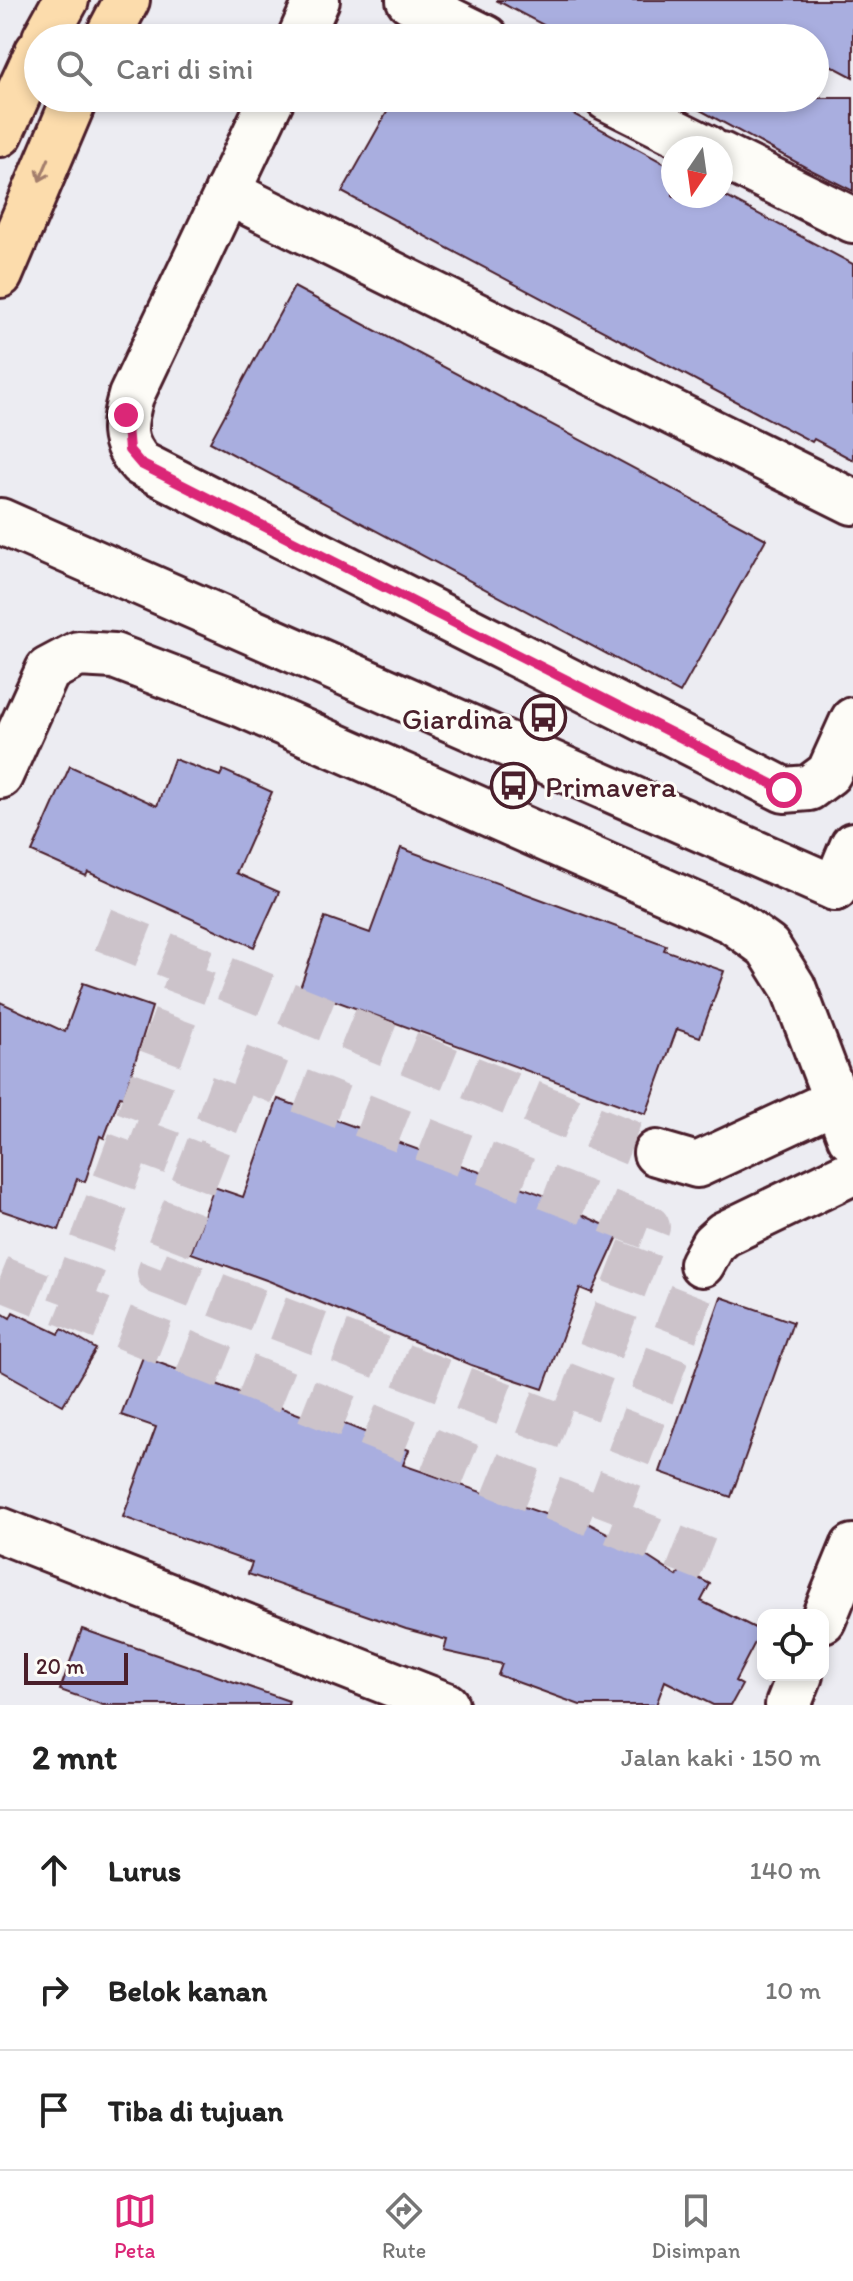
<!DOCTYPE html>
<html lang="id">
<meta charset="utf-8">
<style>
body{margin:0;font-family:Itim,sans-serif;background:#f6f6f6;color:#222}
.controls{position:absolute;right:24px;bottom:24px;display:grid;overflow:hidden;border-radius:16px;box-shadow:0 4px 12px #0003}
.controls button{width:72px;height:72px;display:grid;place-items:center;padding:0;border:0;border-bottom:2px solid #e0e0e0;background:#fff;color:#222;font:40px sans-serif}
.compass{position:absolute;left:661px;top:136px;width:72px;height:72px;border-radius:50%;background:#fff;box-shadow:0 4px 12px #0003;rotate:193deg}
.scale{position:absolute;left:24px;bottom:20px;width:104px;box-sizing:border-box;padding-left:8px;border:4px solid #4a1f2b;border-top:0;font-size:22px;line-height:28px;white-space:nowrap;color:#4a1f2b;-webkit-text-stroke:6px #fdfcf7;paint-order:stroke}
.stop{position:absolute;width:24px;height:24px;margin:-18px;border:6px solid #db2777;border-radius:50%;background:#fff}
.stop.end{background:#db2777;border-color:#fff;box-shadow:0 2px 8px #0008}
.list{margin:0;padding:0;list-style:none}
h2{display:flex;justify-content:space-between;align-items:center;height:104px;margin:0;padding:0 32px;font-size:34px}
h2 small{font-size:26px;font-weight:400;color:#767676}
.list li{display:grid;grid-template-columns:52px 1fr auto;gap:24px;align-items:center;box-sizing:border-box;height:120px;padding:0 32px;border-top:2px solid #e0e0e0}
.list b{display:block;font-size:30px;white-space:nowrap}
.list em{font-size:26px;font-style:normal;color:#767676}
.icon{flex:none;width:44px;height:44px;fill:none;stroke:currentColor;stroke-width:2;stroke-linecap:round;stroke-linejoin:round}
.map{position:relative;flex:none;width:853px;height:1705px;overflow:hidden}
.search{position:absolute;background:#fff;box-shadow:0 4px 12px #0003;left:24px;right:24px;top:24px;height:88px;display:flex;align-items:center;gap:20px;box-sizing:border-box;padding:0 28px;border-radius:44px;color:#767676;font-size:30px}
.sheet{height:464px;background:#fff}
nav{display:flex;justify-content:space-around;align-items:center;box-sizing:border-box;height:112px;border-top:2px solid #e0e0e0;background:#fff;font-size:22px;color:#767676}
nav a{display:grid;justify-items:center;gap:4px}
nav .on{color:#db2777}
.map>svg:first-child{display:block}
.building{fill:#a9aedf;stroke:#4a1f2b;stroke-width:2}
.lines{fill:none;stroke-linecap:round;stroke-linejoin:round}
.minor-tunnel{stroke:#ccc3ca;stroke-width:44;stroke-dasharray:44 22;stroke-linecap:butt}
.minor-casing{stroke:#4a1f2b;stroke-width:50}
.major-casing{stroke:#4a1f2b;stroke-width:50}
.minor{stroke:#fdfcf7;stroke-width:44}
.major{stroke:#fcdcac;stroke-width:44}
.oneway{stroke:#a37e6c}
.route{stroke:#db2777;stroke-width:10}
.labels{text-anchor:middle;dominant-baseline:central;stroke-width:6;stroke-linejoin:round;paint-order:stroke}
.poi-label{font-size:30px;fill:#4a1f2b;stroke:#fdfcf7;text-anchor:end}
</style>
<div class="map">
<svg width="853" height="1705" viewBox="0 0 853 1705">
<rect width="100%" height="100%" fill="#ececf2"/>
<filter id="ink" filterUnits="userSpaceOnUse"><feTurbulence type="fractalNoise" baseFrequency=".0125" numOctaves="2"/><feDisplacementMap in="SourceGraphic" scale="16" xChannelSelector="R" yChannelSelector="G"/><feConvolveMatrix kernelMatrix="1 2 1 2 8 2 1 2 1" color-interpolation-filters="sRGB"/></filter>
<g filter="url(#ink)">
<g class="building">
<polygon points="496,0 853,0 853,77 815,57 815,38 781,38 772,33 769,38 568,38"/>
<polygon points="395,98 544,98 673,168 673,196 721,194 853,264 853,460 814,439 812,442 342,192"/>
<polygon points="678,98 853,98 853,191 805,167"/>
<polygon points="294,287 766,539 680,693 210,442"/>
<polygon points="174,759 220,776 223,770 272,792 236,873 279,892 254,947 88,872 86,876 32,852 70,766 157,806"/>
<polygon points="401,848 666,945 664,950 724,971 700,1037 677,1029 646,1114 300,988 325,917 370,933"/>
<polygon points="83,983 152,1007 124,1097 120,1096 104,1138 100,1136 85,1182 77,1179 59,1230 0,1210 0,1002 65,1032"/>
<polygon points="278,1099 557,1200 556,1203 620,1232 592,1293 580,1288 543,1389 471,1365 269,1281 191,1253 214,1187 243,1197"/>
<polygon points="721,1297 793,1322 731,1497 660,1472"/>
<polygon points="0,1312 10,1318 13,1312 59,1334 62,1329 96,1349 63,1405 0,1370"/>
<polygon points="143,1357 317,1421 320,1414 409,1450 403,1465 579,1526 582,1520 623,1541 677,1576 681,1569 710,1584 701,1601 761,1631 735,1681 742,1685 731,1705 713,1705 665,1681 656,1705 580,1705 498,1675 502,1664 444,1651 447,1640 406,1629 248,1574 252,1563 123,1517 156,1427 121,1415"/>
<polygon points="82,1629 289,1701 288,1705 103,1705 60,1690"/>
</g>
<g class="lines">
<g class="minor-tunnel">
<polyline points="103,929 656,1153"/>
<polygon points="239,1067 648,1227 570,1429 159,1273"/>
<polyline points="131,1138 201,1164"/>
<polyline points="0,1278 707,1560"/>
<polyline points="69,1306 194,966"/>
<polyline points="605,1519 702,1264"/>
</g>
<defs>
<g id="minor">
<polyline points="409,0 486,38"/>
<polyline points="300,38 317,0"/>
<path d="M 272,98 L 131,396 C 123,425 120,441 141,464 L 784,790 L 809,788 L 829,773 L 853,720"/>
<polyline points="607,98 707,148"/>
<polyline points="721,155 853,220"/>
<polyline points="227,192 853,502"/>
<polyline points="0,521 835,888"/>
<polyline points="0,776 48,670 78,654 114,656 243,705 732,921 768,947 793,987 850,1137"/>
<polyline points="835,888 853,845"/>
<polyline points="656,1153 697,1165 835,1101"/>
<polyline points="702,1264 713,1244 724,1234 853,1172"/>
<polyline points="0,1530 446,1705"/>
<polyline points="823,1620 853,1547"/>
<polyline points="788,1705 800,1675"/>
</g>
<g id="major">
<polyline points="45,38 66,0"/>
<polyline points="107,38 127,0"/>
<polyline points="0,134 38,51"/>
<polyline points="0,275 75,98"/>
</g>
</defs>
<use href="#minor" class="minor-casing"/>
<use href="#major" class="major-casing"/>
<use href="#minor" class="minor"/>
<use href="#major" class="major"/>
</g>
<defs><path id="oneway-shaft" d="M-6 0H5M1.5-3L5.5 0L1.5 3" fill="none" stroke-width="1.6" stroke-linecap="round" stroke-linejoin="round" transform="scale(2)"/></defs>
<use class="oneway" href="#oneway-shaft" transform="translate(44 170) rotate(113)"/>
</g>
<g class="lines" filter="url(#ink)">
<polyline class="route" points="126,415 129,450 141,464 784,790"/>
</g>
<defs>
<symbol id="bus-ring" viewBox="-11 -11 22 22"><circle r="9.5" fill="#fdfcf7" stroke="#4a1f2b" stroke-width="1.5"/><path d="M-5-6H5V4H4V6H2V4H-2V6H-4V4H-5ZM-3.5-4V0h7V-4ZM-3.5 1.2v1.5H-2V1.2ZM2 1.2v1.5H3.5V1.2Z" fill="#4a1f2b"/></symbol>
</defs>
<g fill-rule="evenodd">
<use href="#bus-ring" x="518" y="692" width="51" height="51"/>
<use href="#bus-ring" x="488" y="760" width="51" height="51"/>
</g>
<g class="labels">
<g class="poi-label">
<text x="513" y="718">Giardina</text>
<text x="545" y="786" text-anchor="start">Primavera</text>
</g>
</g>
</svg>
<div class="controls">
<button><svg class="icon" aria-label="locate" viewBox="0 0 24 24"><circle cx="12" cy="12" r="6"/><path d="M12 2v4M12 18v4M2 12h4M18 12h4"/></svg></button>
</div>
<svg class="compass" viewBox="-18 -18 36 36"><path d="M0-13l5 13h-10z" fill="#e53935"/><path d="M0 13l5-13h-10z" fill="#767676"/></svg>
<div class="scale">20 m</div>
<div class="stop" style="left:784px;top:790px"></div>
<div class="stop end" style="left:126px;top:415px"></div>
<div class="search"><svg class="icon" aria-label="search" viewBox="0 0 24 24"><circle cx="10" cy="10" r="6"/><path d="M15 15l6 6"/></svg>Cari di sini</div>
</div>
<section class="sheet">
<h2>2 mnt<small>Jalan kaki · 150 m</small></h2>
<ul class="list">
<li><svg class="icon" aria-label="ahead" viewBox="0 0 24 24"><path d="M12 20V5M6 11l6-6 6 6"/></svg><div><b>Lurus</b></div><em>140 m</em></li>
<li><svg class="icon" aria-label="right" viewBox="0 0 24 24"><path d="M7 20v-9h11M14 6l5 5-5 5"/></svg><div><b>Belok kanan</b></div><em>10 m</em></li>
<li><svg class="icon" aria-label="arrive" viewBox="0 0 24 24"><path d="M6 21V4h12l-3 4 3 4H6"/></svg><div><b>Tiba di tujuan</b></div></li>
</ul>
</section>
<nav>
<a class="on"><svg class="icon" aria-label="map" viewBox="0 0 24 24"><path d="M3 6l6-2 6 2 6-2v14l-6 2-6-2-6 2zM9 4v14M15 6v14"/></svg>Peta</a>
<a><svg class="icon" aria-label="directions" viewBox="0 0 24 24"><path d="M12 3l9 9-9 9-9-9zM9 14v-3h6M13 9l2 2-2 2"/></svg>Rute</a>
<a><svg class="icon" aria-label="saved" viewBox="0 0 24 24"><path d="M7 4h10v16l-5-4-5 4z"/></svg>Disimpan</a>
</nav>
